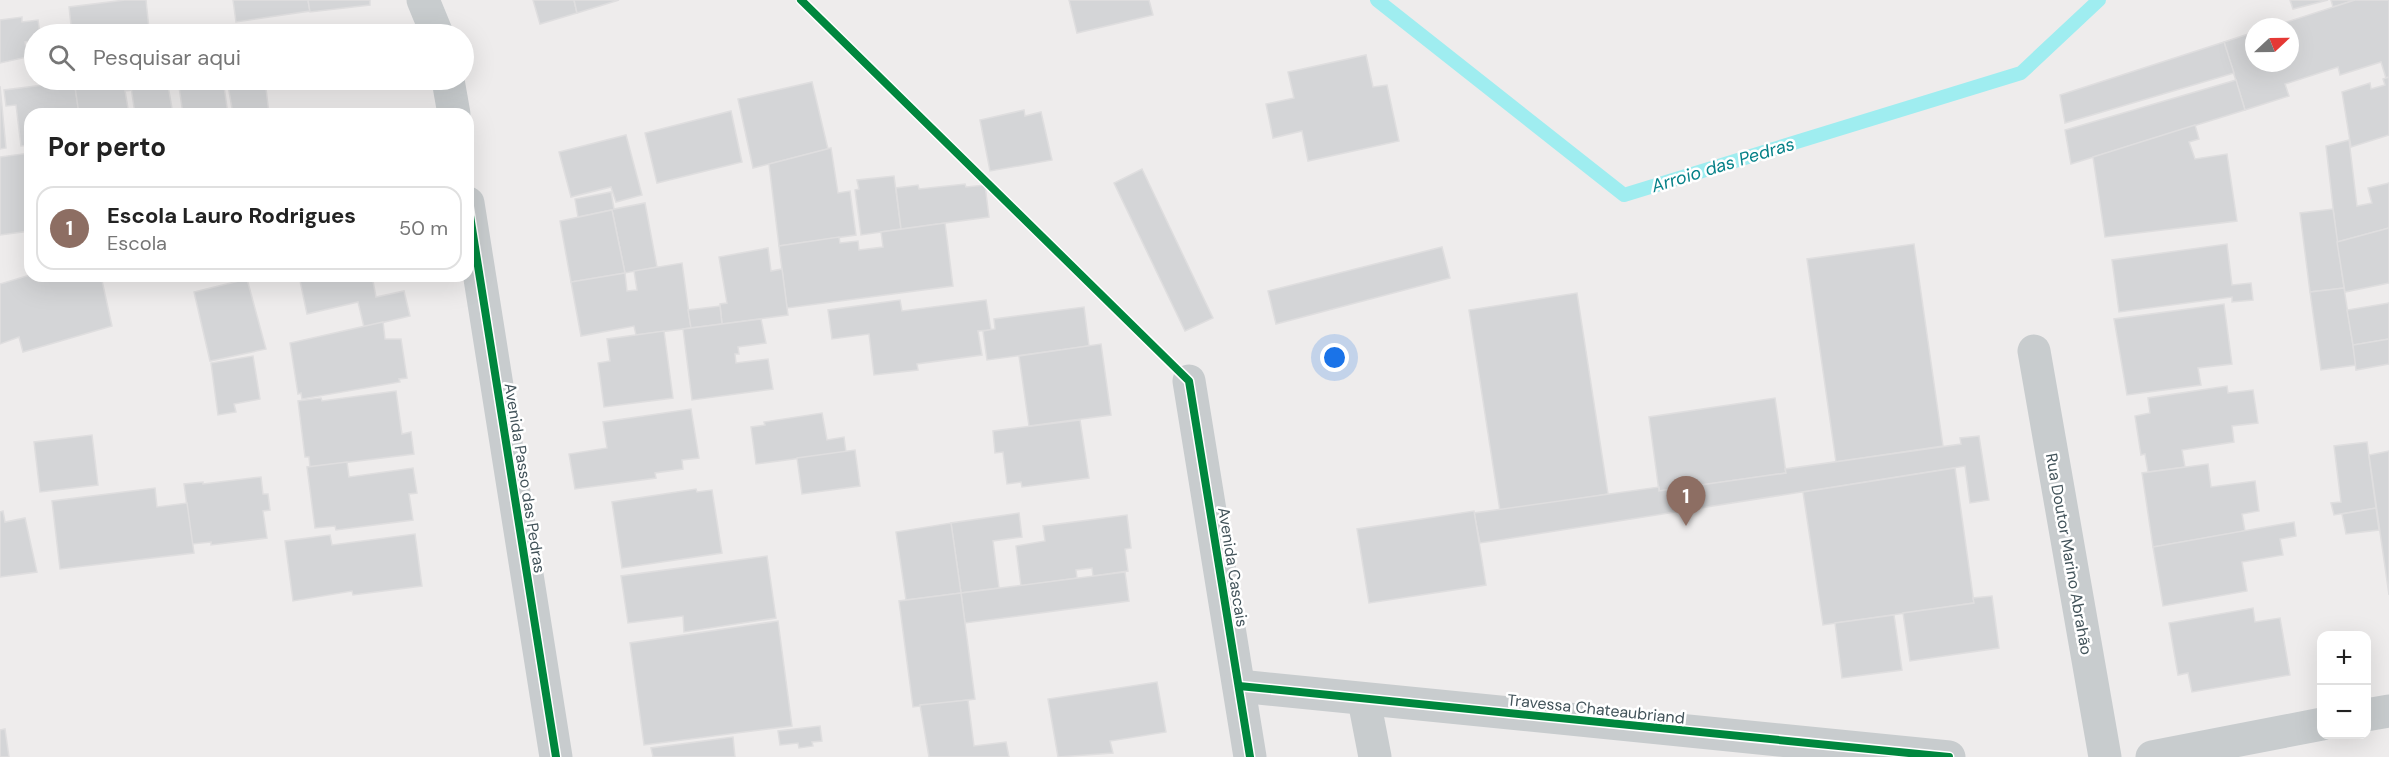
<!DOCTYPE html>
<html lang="pt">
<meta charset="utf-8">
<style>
body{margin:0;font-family:"DM Sans",sans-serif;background:#f2f2f2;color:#222}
.controls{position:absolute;right:18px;bottom:18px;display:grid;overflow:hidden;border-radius:12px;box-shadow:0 6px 24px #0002}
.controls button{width:54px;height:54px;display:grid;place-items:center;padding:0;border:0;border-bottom:2px solid #e0e0e0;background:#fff;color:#222;font:30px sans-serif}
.compass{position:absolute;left:2245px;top:18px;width:54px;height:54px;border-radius:50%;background:#fff;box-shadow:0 6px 24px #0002;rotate:68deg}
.you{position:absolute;left:1335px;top:358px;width:21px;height:21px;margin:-15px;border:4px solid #fff;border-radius:50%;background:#1a73e8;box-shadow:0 0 0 9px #1a73e833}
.badge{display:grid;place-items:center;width:39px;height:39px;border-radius:50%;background:#7e898d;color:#fff;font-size:20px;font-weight:700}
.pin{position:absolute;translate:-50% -50px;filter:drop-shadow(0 2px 3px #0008)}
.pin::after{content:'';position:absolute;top:32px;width:21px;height:18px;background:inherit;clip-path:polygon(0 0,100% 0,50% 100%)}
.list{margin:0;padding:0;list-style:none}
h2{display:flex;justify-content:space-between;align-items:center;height:78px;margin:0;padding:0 24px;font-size:26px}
h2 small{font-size:20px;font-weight:400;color:#767676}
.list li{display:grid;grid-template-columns:39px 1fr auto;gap:18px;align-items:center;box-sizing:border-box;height:84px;margin:0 12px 12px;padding:0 12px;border:2px solid #e0e0e0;border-radius:18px}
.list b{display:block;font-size:22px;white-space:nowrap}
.list p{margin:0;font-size:20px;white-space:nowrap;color:#767676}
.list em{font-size:20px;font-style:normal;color:#767676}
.icon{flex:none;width:33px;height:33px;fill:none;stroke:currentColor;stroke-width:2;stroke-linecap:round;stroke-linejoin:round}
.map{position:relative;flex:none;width:2389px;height:757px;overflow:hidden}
.search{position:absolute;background:#fff;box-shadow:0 6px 24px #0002;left:24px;top:24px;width:450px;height:66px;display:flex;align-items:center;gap:15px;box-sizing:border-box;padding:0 21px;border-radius:33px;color:#767676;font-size:22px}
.panel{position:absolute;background:#fff;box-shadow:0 6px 24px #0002;left:24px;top:108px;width:450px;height:174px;border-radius:18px}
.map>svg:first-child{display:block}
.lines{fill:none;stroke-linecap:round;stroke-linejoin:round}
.stream{stroke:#9fedf0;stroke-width:14}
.building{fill:#d4d5d7;stroke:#dfdedf;stroke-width:1.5}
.minor{stroke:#c8ccce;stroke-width:33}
.tertiary{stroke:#c8ccce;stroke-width:33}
.cycleway-casing{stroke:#fff;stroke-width:11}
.cycleway{stroke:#00873e;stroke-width:8}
.labels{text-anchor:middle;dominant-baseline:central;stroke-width:5;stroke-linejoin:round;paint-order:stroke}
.street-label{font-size:16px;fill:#42535a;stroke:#fff}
.water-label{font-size:18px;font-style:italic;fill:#058188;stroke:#fff}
</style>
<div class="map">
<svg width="2389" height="757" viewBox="0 0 2389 757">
<rect width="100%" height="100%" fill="#eeecec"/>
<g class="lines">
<polyline class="stream" points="1377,0 1624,195 2021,73 2099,0"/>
</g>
<g class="building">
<polygon points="125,0 146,0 149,29 104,34 72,34 69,7"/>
<polygon points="233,0 308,0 310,11 236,22"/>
<polygon points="308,0 370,0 370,5 310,12"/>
<polygon points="533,0 574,0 577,13 540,24"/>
<polygon points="574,0 619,0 577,13"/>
<polygon points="1069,0 1149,0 1153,15 1077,33"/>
<polygon points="2290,0 2328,0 2293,9"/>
<polygon points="2331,0 2355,0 2333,7"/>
<polygon points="2355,0 2389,0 2389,77 2386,78 2381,62 2340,75 2338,67 2285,84 2289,96 2245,110 2224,42 2254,32 2254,63 2290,63 2290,27 2271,27"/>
<polygon points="22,17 22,22 38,20 40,34 34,34 34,41 25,42 27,57 0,63 0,20"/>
<polygon points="2224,42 2234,73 2065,123 2060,95"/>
<polygon points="1366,55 1373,87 1387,85 1399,141 1308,161 1302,131 1273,138 1266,104 1294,98 1288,72"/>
<polygon points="2389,77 2389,135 2351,147 2342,92 2370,83 2371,89 2385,85 2383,79"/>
<polygon points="67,80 74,80 79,114 30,114 30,145 21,146 16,105 6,106 4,90 68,82"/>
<polygon points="74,80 130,80 132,90 125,91 129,114 79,114"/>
<polygon points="130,80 167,80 173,114 135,114"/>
<polygon points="178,80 223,80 228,114 183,114"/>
<polygon points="227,80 265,80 269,114 233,114"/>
<polygon points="2236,80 2245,110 2071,164 2065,130"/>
<polygon points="812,82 828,149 753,168 738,99"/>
<polygon points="0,86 6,148 0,149"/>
<polygon points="1024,110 1025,116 1041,112 1052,160 990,171 980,120"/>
<polygon points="731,111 742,162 657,183 645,133"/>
<polygon points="2195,125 2199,139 2189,142 2195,159 2227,154 2237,221 2105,237 2093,157"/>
<polygon points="626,135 642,195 616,202 611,187 571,197 559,152"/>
<polygon points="2349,140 2357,206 2372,203 2368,188 2389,183 2389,228 2337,242 2326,146"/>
<polygon points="831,148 838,193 850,191 856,235 779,246 769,164"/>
<polygon points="30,153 30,231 0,235 0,157"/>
<polygon points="1142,169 1213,318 1185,331 1114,183"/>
<polygon points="894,176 901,229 861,235 855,190 859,189 857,180"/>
<polygon points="965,184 966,187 985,185 989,217 901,229 896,188 918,185 919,189"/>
<polygon points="611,192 614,209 645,203 657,267 625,273 612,210 578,217 575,199"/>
<polygon points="2333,209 2344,288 2310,292 2300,213"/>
<polygon points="612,210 625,273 571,282 560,221"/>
<polygon points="945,223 953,286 787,308 779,246 839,237 840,243 858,241 859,250 883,247 881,232"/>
<polygon points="2389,228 2389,283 2345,292 2337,242"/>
<polygon points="1914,244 1943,446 1836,462 1807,259"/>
<polygon points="2227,244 2232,285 2251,283 2253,300 2232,302 2232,297 2119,312 2112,260"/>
<polygon points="1442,247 1450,278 1276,324 1268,291"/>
<polygon points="768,248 771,271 782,269 788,315 722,324 720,304 727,303 719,257"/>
<polygon points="682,263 691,328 636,335 634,326 581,336 571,282 625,273 627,291 637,290 634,271"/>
<polygon points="30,275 101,276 112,326 23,352 19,337 0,344 0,284"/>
<polygon points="299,276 372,276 376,297 404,291 410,316 364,327 358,302 307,314"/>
<polygon points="247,279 266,349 210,361 194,292"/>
<polygon points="2344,288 2356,365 2321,370 2310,292"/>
<polygon points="1577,293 1608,494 1500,511 1469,310"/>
<polygon points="900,300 902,311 986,300 991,330 978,331 982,355 917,364 918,370 874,375 869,334 832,339 828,310"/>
<polygon points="2389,303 2389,339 2353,345 2347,310"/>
<polygon points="2224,304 2232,364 2198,368 2201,385 2127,395 2114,319"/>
<polygon points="720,306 722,324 691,328 688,310"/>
<polygon points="1084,307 1089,346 987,360 983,331 995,329 994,319"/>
<polygon points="761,319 766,343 738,347 739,354 735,354 736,363 768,359 773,389 692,400 683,329"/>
<polygon points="383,322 385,339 401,339 407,378 399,379 400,382 302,399 301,393 298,394 290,343"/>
<polygon points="664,331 673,398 604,407 598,363 610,361 607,339"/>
<polygon points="2389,339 2389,364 2356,370 2353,345"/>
<polygon points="1101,344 1111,415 1029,426 1019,356"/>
<polygon points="253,356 260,399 234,404 236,412 218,415 211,363"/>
<polygon points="2227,386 2228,393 2253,390 2258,423 2232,426 2234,442 2182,450 2185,467 2148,472 2145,454 2141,455 2135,416 2150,413 2148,398"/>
<polygon points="396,391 402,434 411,432 414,454 310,467 309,457 305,457 298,401 321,398 322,401"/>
<polygon points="1775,398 1786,473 1659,491 1649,417"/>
<polygon points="691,409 699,458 682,460 683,469 655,473 656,478 575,489 569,454 607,448 603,422"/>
<polygon points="822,413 827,440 844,437 846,452 756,464 751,427 765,425 764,422"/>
<polygon points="1080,420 1089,478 1022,487 1021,482 1007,484 1003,452 995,453 993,431"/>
<polygon points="92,435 98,485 40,492 34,442"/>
<polygon points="1979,436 1989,500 1970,503 1965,466 1480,543 1474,513 1659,487 1659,491 1786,473 1785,469 1961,444 1960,438"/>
<polygon points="2367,442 2376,508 2334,515 2331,503 2341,502 2334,446"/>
<polygon points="855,450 860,486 802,494 797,458"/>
<polygon points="2389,451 2389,595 2369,455"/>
<polygon points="347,462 349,477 413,468 417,493 409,494 413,520 336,530 335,526 315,528 307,467"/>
<polygon points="2208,464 2211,487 2255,481 2259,511 2242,514 2245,531 2153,547 2142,473"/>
<polygon points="1955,468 1974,603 1823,625 1803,492"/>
<polygon points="261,477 263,494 268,494 270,510 263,511 267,538 211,545 211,542 192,544 184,484 203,482 203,484"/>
<polygon points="155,488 157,507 187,503 194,553 60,569 52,501"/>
<polygon points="696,489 697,492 712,490 722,553 622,568 612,502"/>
<polygon points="2376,508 2379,530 2346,534 2342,514"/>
<polygon points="3,511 5,522 25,518 37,572 0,577 0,512"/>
<polygon points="1474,511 1486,585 1369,603 1357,529"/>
<polygon points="1019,513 1022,537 993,541 999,588 961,593 951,523"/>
<polygon points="1127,515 1131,548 1125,549 1128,571 1093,576 1092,568 1076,570 1077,578 1021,586 1016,546 1045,541 1043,526"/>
<polygon points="2294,522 2296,536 2280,539 2283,555 2242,562 2247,591 2163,606 2153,547"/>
<polygon points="951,523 961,593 906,600 896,532"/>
<polygon points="415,534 422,586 353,595 352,591 293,601 285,541 330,535 332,545"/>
<polygon points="767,556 776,618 684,632 683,616 628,623 621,576"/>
<polygon points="1125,572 1129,601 965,623 961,593"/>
<polygon points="961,593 975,699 913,707 899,601"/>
<polygon points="1992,596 1999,648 1910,661 1903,613 1974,603 1973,598"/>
<polygon points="2253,608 2255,622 2280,618 2290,675 2192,692 2188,673 2178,675 2169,623"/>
<polygon points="1894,615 1902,670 1842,678 1835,623"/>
<polygon points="778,621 792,726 644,745 630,643"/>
<polygon points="1157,682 1166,732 1110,741 1113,753 1058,757 1048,699"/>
<polygon points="968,700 974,746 1006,742 1009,757 929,757 920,705"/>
<polygon points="820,726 822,741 812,742 813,746 799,748 798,743 780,745 778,731"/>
<polygon points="5,729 9,757 0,757 0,730"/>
<polygon points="733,737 735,757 653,757 651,748"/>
</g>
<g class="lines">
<g class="minor">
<polyline points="2034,351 2105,757"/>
<polyline points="1189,381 1250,757"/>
<polyline points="1239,686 1949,757"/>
<polyline points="1364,700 1375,757"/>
<polyline points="2366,715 2389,711"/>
<polyline points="2152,757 2322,724"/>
</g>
<g class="tertiary">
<polyline points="423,0 437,34"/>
<polyline points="448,80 454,114"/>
<polyline points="468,203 556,757"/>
</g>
<defs>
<g id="cycleway">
<polyline points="801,0 1189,381 1250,757"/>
<polyline points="468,203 556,757"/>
<polyline points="1239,686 1949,757"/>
</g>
</defs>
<use href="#cycleway" class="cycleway-casing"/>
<use href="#cycleway" class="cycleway"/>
</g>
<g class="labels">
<g class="street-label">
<text transform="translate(525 478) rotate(81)">Avenida Passo das Pedras</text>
<text transform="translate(2069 554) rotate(80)">Rua Doutor Marino Abrahão</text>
<text transform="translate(1233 567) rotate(81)">Avenida Cascais</text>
<text transform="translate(1596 709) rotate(6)">Travessa Chateaubriand</text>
</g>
<g class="water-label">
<text transform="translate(1723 165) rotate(-17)">Arroio das Pedras</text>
</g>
</g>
</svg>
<div class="controls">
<button>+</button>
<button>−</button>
</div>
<svg class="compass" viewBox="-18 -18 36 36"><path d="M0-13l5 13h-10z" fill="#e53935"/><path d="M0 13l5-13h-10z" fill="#767676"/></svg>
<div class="you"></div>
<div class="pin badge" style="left:1686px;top:526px;background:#8d6e63">1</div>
<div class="search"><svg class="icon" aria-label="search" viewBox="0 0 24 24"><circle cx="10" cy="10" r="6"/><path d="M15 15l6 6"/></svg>Pesquisar aqui</div>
<section class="panel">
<h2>Por perto<small></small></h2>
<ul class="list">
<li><span class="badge" style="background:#8d6e63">1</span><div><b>Escola Lauro Rodrigues</b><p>Escola</p></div><em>50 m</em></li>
</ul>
</section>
</div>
